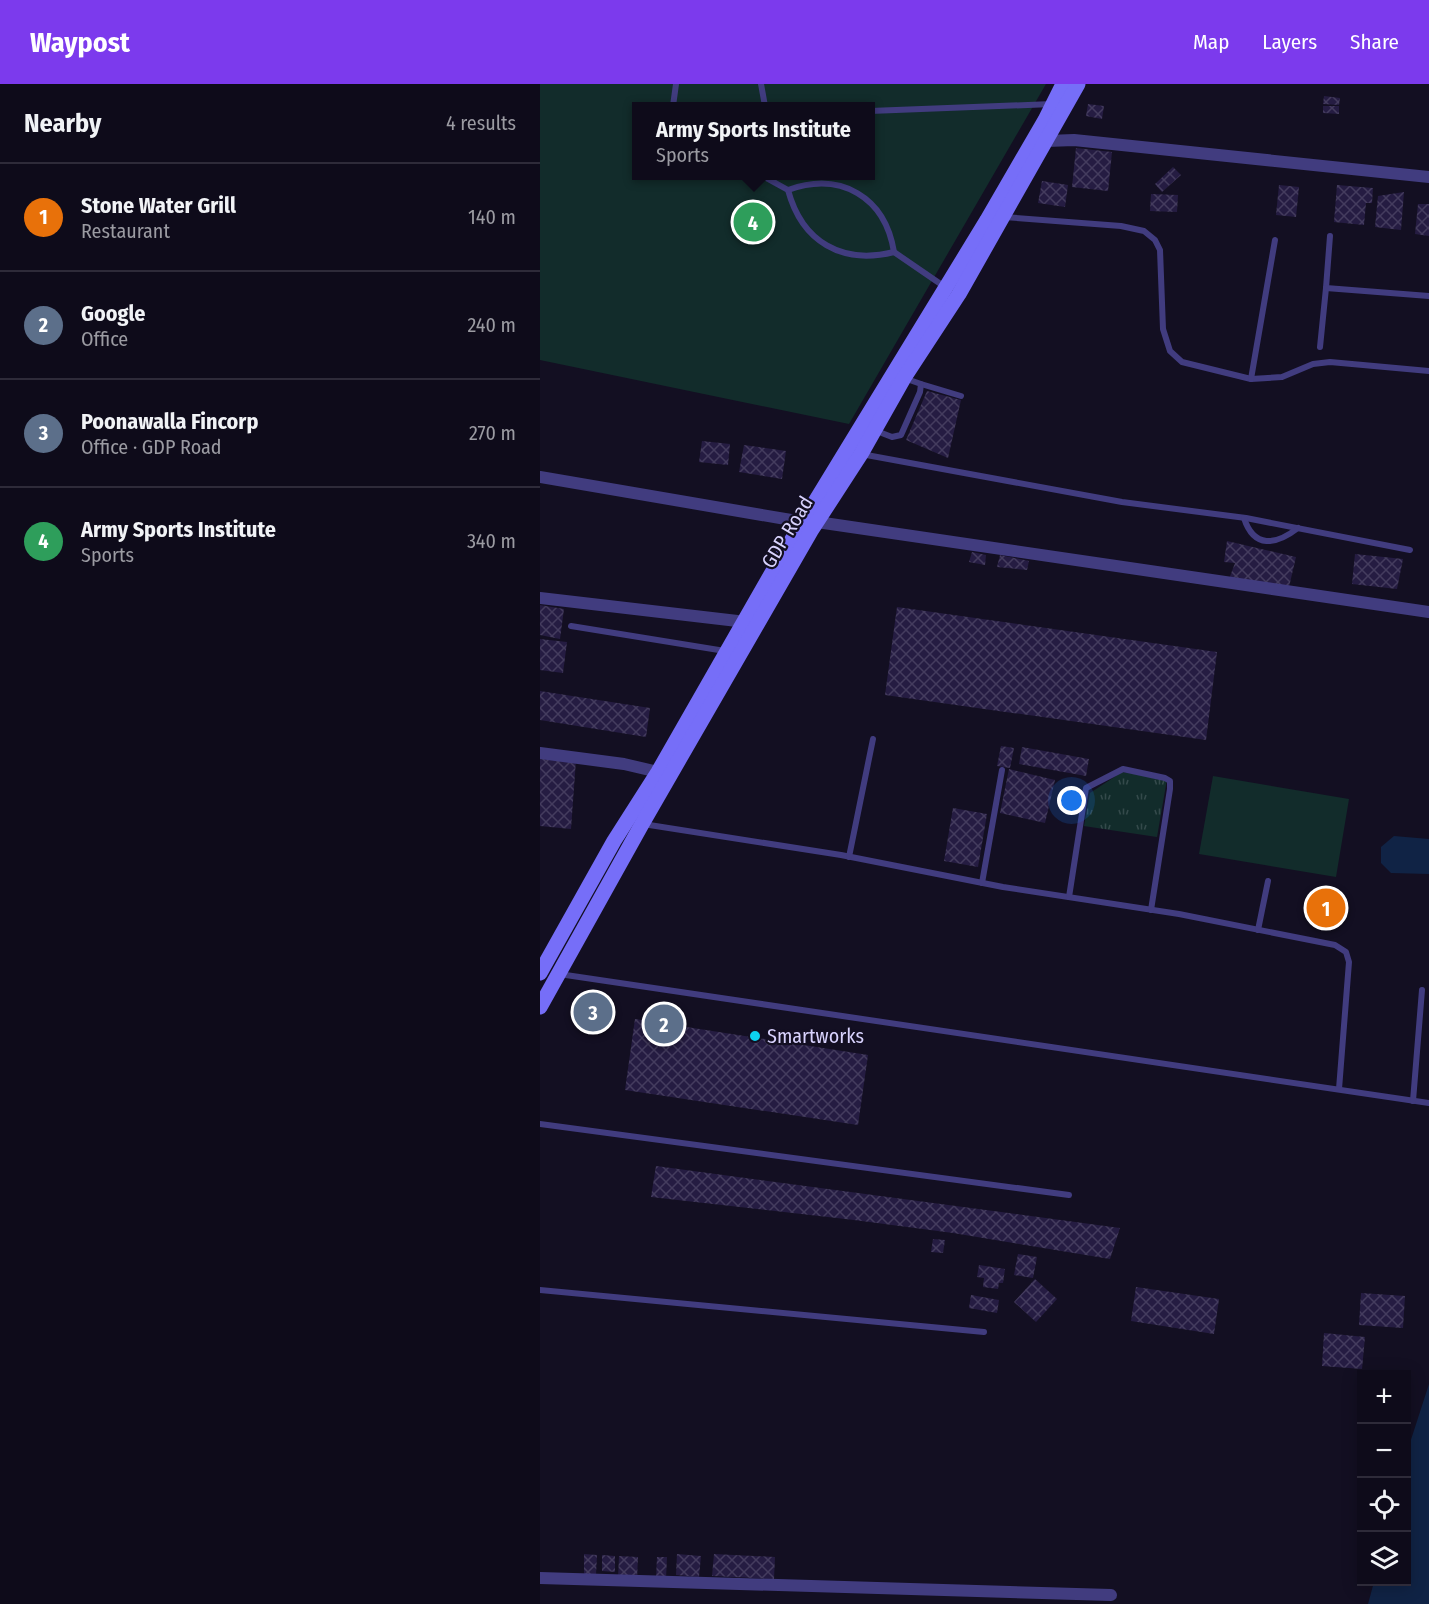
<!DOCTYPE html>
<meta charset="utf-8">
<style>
body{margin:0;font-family:"Fira Sans Condensed",sans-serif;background:#1c1927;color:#f1f3f6}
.controls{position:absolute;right:18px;bottom:18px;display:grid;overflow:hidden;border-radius:0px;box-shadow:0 3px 15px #0003}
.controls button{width:54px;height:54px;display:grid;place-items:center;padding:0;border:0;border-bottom:2px solid #2e2b39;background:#0e0b1a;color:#f1f3f6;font:30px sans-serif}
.you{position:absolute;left:532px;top:717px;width:21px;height:21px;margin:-15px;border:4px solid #fff;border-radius:50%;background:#1a73e8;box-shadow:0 0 0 9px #1a73e833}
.badge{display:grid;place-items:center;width:39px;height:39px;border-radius:50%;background:#7c3aed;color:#fff;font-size:20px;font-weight:700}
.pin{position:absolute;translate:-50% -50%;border:3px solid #fff;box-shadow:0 2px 6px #0006}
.popup{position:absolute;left:92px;top:18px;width:243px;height:78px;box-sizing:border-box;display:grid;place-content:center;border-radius:0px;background:#0e0b1a;filter:drop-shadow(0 2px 4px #0005);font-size:20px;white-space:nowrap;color:#9b9ba2}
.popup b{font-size:22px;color:#f1f3f6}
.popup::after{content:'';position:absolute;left:50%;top:100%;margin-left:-12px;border:12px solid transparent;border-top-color:#0e0b1a}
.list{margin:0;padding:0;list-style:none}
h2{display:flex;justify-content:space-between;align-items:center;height:78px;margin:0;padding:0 24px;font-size:26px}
h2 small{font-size:20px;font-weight:400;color:#9b9ba2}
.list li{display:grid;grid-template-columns:39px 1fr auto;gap:18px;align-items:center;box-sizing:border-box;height:108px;padding:0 24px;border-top:2px solid #2e2b39}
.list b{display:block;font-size:22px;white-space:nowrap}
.list p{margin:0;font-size:20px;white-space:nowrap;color:#9b9ba2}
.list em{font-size:20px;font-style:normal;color:#9b9ba2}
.icon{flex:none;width:33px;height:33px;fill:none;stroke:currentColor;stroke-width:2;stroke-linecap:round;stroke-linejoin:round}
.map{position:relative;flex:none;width:889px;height:1520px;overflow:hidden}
header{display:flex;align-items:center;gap:36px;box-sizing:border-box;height:84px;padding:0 30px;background:#7c3aed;color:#fff}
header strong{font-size:28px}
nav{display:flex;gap:33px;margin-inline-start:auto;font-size:21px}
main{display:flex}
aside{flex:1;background:#0e0b1a}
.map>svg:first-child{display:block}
.grass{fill:url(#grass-tufts)}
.garden{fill:#122c2b;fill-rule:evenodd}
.water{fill:#102345}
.building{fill:url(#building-cross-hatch)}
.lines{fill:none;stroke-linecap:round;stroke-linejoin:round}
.lane{stroke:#413c7f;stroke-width:6}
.street{stroke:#413c7f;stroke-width:12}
.secondary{stroke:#766ef8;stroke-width:15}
.poi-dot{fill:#0cd2ef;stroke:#130f22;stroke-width:2}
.labels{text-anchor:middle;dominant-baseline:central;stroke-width:4.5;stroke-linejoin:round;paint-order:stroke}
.street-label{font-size:20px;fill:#d8d2fd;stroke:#130f22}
.poi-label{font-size:20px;fill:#d8d2fd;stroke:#130f22;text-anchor:start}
</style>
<header>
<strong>Waypost</strong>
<nav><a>Map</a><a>Layers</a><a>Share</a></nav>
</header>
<main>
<aside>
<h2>Nearby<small>4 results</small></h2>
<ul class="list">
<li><span class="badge" style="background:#e8710a">1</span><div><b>Stone Water Grill</b><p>Restaurant</p></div><em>140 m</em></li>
<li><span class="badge" style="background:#5c6f8a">2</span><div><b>Google</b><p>Office</p></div><em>240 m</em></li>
<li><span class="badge" style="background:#5c6f8a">3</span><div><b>Poonawalla Fincorp</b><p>Office · GDP Road</p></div><em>270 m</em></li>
<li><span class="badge" style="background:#2e9e5b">4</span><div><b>Army Sports Institute</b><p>Sports</p></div><em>340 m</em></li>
</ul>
</aside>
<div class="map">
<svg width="889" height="1520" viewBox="0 0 889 1520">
<defs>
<pattern id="grass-tufts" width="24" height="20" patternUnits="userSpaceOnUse" patternTransform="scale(1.5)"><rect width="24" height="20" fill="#122c2b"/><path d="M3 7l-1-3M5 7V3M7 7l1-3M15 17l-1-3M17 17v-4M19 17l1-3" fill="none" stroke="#344a4b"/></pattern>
<pattern id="building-cross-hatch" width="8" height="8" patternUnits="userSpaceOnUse" patternTransform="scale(1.5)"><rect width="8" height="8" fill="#251c42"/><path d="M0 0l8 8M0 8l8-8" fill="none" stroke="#443c5e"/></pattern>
</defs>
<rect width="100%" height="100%" fill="#130f22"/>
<polygon class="grass" points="582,688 627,695 617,753 544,742 550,709"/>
<g class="garden">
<path d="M 0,0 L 506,0 L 309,340 L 0,276 ZM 96,22 L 330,22 L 330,92 L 96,92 Z"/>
<polygon points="673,692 809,715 796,793 659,770"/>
</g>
<g class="water">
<polygon points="854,752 889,755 889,790 851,789 841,779 841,763"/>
<polygon points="889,1300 889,1520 828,1520 834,1498 866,1498 867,1368"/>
</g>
<g class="building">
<polygon points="784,12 800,14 799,21 783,20"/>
<polygon points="548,20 564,22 562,35 546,32"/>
<polygon points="783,22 799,22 799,30 783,29"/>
<polygon points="536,64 572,68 568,107 532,103"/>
<polygon points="633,83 641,91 622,108 615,100"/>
<polygon points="502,97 528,101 525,123 498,119"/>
<polygon points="739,101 759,103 756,133 736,131"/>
<polygon points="797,101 833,104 832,119 826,119 824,141 794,138"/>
<polygon points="864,108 861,146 835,143 838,112"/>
<polygon points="611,110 638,111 637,128 610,127"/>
<polygon points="878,120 889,120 889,152 875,150"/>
<polygon points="387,307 421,316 408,374 366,356"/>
<polygon points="162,357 190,360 188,381 159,378"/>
<polygon points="204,361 246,367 242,395 199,388"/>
<polygon points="687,457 756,473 749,503 689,495 695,479 684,478"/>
<polygon points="432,468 446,471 445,481 429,478"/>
<polygon points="815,470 863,475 857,505 812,500"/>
<polygon points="460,471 489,477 487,486 457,483"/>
<polygon points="0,521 24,525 20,555 0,551"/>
<polygon points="357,523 677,568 666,656 345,611"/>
<polygon points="0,555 27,558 23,589 0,586"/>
<polygon points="0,607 110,624 106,653 0,636"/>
<polygon points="461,662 474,664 470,684 457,682"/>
<polygon points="482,663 549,675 546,692 479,680"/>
<polygon points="0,673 36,676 31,745 0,742"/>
<polygon points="469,685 515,696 505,739 460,729"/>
<polygon points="413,724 447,730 438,783 404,777"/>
<polygon points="95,935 328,971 318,1041 85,1006"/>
<polygon points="116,1082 580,1144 570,1175 413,1149 314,1136 111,1113"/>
<polygon points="393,1155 405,1156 403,1169 391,1168"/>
<polygon points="478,1170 497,1173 493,1194 474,1191"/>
<polygon points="439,1181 465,1185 463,1199 459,1199 458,1205 443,1203 444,1194 437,1193"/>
<polygon points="495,1195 517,1215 496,1238 474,1218"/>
<polygon points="596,1203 679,1215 674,1250 591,1237"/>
<polygon points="821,1209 865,1212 863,1244 819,1241"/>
<polygon points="431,1211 459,1216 457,1229 429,1224"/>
<polygon points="784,1249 825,1253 822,1285 782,1282"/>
<polygon points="44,1470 57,1471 56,1491 44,1490"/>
<polygon points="137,1470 161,1472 159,1493 136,1491"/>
<polygon points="174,1470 235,1473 234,1495 172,1492"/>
<polygon points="62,1471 75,1472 75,1488 62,1487"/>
<polygon points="79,1472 98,1473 97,1495 78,1494"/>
<polygon points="117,1473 127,1473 126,1495 116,1494"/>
</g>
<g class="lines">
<g class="lane">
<polyline points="221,0 225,22"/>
<polyline points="133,22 136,0"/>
<polyline points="330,27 512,20"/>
<path d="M 223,92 L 248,106 C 262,158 302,181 354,168"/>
<path d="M 248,106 C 301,87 345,113 354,168 L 405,203"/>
<polyline points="464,133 581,142 604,147 615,156 620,166 623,245 630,267 642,278 711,295 742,293 773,280 790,278 889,287"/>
<polyline points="786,204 790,152"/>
<polyline points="780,263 786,204 889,212"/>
<polyline points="711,295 735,156"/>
<polyline points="381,300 421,312"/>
<polyline points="334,346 352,353 361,351 380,308 381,300 364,294"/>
<polyline points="321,370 582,418 706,434 870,466"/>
<path d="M 704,434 C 714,465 736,461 758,444"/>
<polyline points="31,542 185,567"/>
<polyline points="103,740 301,771 463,803 639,830 795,861 806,868 809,878 799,1005"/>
<polyline points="309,773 333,655"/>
<polyline points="442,799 462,686"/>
<polyline points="529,813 546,704 583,685 625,694 630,697 630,705 611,826"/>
<polyline points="718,846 728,797"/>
<polyline points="19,890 889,1019"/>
<polyline points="873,1017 882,906"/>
<polyline points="0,1040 529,1111"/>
<polyline points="0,1206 444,1248"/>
</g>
<g class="street">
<polyline points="507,57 534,56 889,93"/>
<polyline points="0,393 263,438 277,438 889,528"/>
<polyline points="0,514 206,538"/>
<polyline points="0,669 84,680 118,688"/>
<polyline points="0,1494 571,1511"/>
</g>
<g class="secondary">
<polyline points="0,889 74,757 118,688 237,480 447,136 505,36 523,0"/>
<polyline points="0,923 102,740 271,447 321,370 364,294 419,210 538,0"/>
</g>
</g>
<circle class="poi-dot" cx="215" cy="952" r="6"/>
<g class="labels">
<g class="street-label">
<text transform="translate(247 448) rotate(-59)">GDP Road</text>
</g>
<g class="poi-label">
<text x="227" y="952">Smartworks</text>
</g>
</g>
</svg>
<div class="controls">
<button>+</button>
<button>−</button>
<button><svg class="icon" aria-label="locate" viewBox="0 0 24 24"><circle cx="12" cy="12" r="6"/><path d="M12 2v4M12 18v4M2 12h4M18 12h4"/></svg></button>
<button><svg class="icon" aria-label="layers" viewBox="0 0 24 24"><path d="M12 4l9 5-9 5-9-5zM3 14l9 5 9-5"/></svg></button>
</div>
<div class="you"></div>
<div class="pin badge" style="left:786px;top:824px;background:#e8710a">1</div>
<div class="pin badge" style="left:124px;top:940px;background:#5c6f8a">2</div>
<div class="pin badge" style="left:53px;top:928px;background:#5c6f8a">3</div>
<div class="pin badge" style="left:213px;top:138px;background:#2e9e5b">4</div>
<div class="popup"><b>Army Sports Institute</b>Sports</div>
</div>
</main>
